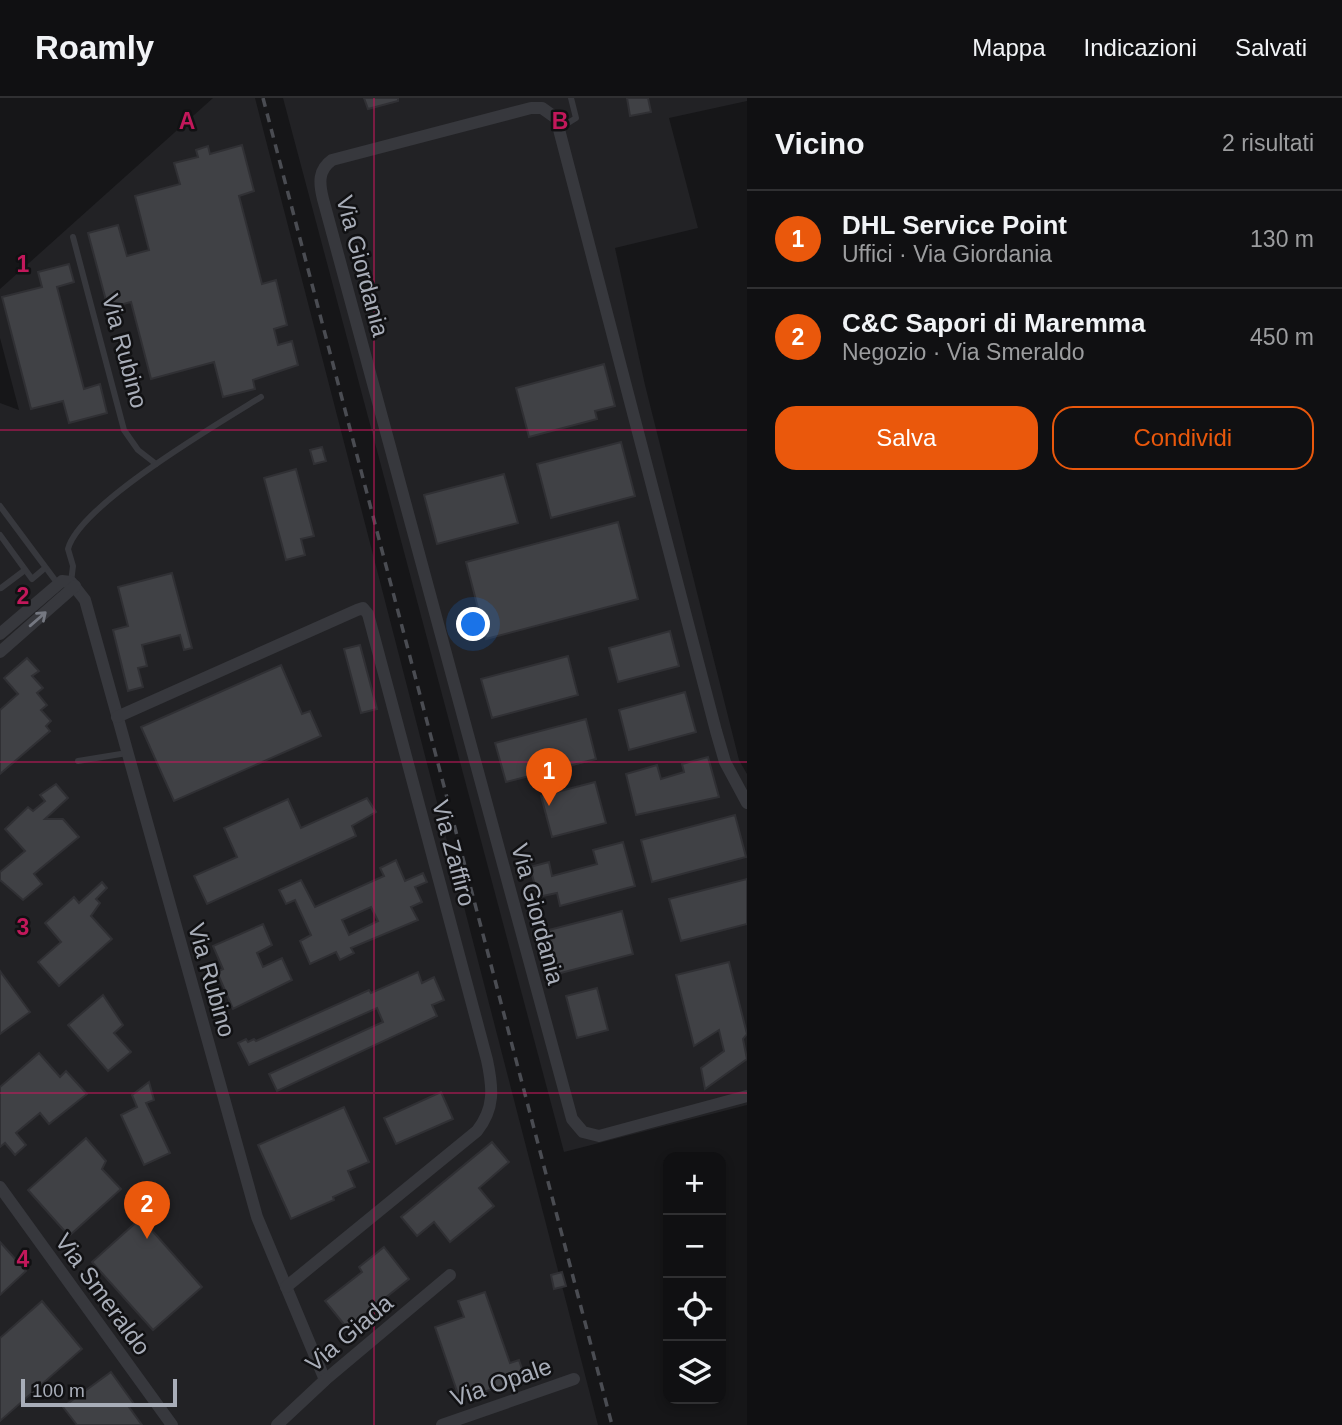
<!DOCTYPE html>
<html lang="it">
<meta charset="utf-8">
<style>
body{margin:0;font-family:Arial,sans-serif;background:#19191b;color:#f1f3f6}
.controls{position:absolute;right:21px;bottom:21px;display:grid;overflow:hidden;border-radius:14px;box-shadow:0 4px 10px #0003}
.controls button{width:63px;height:63px;display:grid;place-items:center;padding:0;border:0;border-bottom:2px solid #303032;background:#101012;color:#f1f3f6;font:35px sans-serif}
.scale{position:absolute;left:21px;bottom:18px;width:156px;box-sizing:border-box;padding-left:7px;border:4px solid #a8adb8;border-top:0;font-size:19px;line-height:24px;white-space:nowrap;color:#a8adb8;-webkit-text-stroke:5px #111113;paint-order:stroke}
.you{position:absolute;left:474px;top:527px;width:24px;height:24px;margin:-18px;border:5px solid #fff;border-radius:50%;background:#1a73e8;box-shadow:0 0 0 10px #1a73e833}
.badge{display:grid;place-items:center;width:46px;height:46px;border-radius:50%;background:#ea580c;color:#fff;font-size:23px;font-weight:700}
.pin{position:absolute;translate:-50% -58px;filter:drop-shadow(0 2px 4px #0008)}
.pin::after{content:'';position:absolute;top:37px;width:24px;height:21px;background:inherit;clip-path:polygon(0 0,100% 0,50% 100%)}
.list{margin:0;padding:0;list-style:none}
h2{display:flex;justify-content:space-between;align-items:center;height:91px;margin:0;padding:0 28px;font-size:30px}
h2 small{font-size:23px;font-weight:400;color:#9c9d9f}
.list li{display:grid;grid-template-columns:46px 1fr auto;gap:21px;align-items:center;box-sizing:border-box;height:98px;padding:0 28px;border-top:2px solid #303032}
.list b{display:block;font-size:26px;white-space:nowrap}
.list p{margin:0;font-size:23px;white-space:nowrap;color:#9c9d9f}
.list em{font-size:23px;font-style:normal;color:#9c9d9f}
.actions{display:flex;gap:14px;padding:21px 28px}
.actions a{flex:1;padding:16px 0;border:2px solid #ea580c;border-radius:21px;text-align:center;font-size:24px;color:#ea580c}
.actions .main{background:#ea580c;color:#fff}
.icon{flex:none;width:38px;height:38px;fill:none;stroke:currentColor;stroke-width:2;stroke-linecap:round;stroke-linejoin:round}
.map{position:relative;flex:none;width:747px;height:1327px;overflow:hidden}
header{display:flex;align-items:center;gap:42px;box-sizing:border-box;height:98px;padding:0 35px;background:#101012;border-bottom:2px solid #303032}
header strong{font-size:33px}
nav{display:flex;gap:38px;margin-inline-start:auto;font-size:24px}
main{display:flex}
aside{flex:1;background:#101012}
.map>svg:first-child{display:block}
.built{fill:#222225}
.building{fill:#404145;stroke:#303034;stroke-width:2;fill-rule:evenodd}
.lines{fill:none;stroke-linecap:round;stroke-linejoin:round}
.service{stroke:#37383d;stroke-width:6}
.minor{stroke:#37383d;stroke-width:12}
.rail{stroke:#4a4c52;stroke-width:3.5;stroke-dasharray:9 7;stroke-linecap:butt}
.oneway{stroke:#757881}
.grid{fill:none;stroke:#c2185b;stroke-width:2;stroke-opacity:0.55}
.labels{text-anchor:middle;dominant-baseline:central;stroke-width:5;stroke-linejoin:round;paint-order:stroke}
.street-label{font-size:24px;fill:#a8adb8;stroke:#111113}
.grid-label{font-size:23px;text-anchor:middle;font-weight:bold;fill:#c2185b;stroke:#111113;stroke-width:5;stroke-linejoin:round;paint-order:stroke}
</style>
<header>
<strong>Roamly</strong>
<nav><a>Mappa</a><a>Indicazioni</a><a>Salvati</a></nav>
</header>
<main>
<div class="map">
<svg width="747" height="1327" viewBox="0 0 747 1327">
<rect width="100%" height="100%" fill="#161618"/>
<g class="built">
<polygon points="213,0 255,0 598,1327 0,1327 0,305 19,312 0,240 0,191"/>
<polygon points="283,0 747,0 747,3 669,20 698,130 615,150 645,287 739,662 747,676 747,1007 564,1054"/>
</g>
<g class="building">
<polygon points="364,0 398,0 398,3 368,11"/>
<polygon points="627,0 648,0 651,14 630,18"/>
<polygon points="242,47 254,93 239,98 262,186 276,182 287,227 274,231 278,247 292,243 298,267 253,282 255,291 223,299 214,264 151,281 131,204 108,210 88,135 118,127 127,158 149,152 135,98 180,86 174,65 198,59 196,52 208,48 210,56"/>
<polygon points="69,166 74,184 57,189 84,291 100,286 107,315 69,325 63,303 31,311 2,199 42,189 38,174"/>
<polygon points="604,266 615,308 595,313 597,321 529,339 516,290"/>
<polygon points="621,344 635,398 551,420 537,366"/>
<polygon points="322,349 326,363 314,366 310,352"/>
<polygon points="296,371 314,438 301,441 305,457 286,462 264,380"/>
<polygon points="504,376 518,425 437,446 424,397"/>
<polygon points="618,424 638,501 486,541 466,464"/>
<polygon points="172,475 192,550 184,552 180,537 142,547 147,568 138,570 143,589 128,593 113,532 128,528 118,489"/>
<polygon points="670,533 679,568 618,584 609,550"/>
<polygon points="360,547 377,611 361,615 344,551"/>
<polygon points="568,558 578,597 492,620 481,581"/>
<polygon points="27,560 39,573 32,578 43,590 37,595 47,607 41,612 51,623 46,628 50,633 0,676 0,612 18,596 4,580"/>
<polygon points="281,567 302,616 310,613 321,638 174,703 141,629"/>
<polygon points="685,594 696,634 629,652 619,612"/>
<polygon points="586,621 596,661 506,684 495,645"/>
<polygon points="708,659 719,699 636,717 626,676 657,667 661,681 684,674 682,666"/>
<polygon points="595,684 606,725 552,739 541,698"/>
<polygon points="56,686 68,700 45,721 63,721 79,739 34,776 42,786 23,802 0,782 0,774 25,753 5,731 28,709 33,713 45,703 40,697"/>
<polygon points="367,700 376,714 352,728 356,738 207,806 194,778 237,759 224,730 288,701 301,730"/>
<polygon points="735,717 746,759 652,784 641,742"/>
<polygon points="623,744 635,788 560,808 557,795 538,799 530,769 549,764 552,778 597,766 593,752"/>
<path d="M 396,762 L 405,783 L 423,775 L 427,784 L 415,789 L 422,804 L 411,809 L 418,822 L 351,850 L 354,855 L 340,862 L 336,854 L 310,866 L 300,843 L 311,837 L 295,802 L 286,806 L 279,792 L 301,782 L 315,809 L 384,778 L 380,770 ZM 371,809 L 378,823 L 349,837 L 342,822 Z"/>
<polygon points="747,781 747,826 681,843 669,801"/>
<polygon points="102,784 107,790 96,801 100,805 91,818 112,841 59,888 38,864 61,844 45,825 74,799 79,805"/>
<polygon points="622,813 633,856 557,876 545,833"/>
<polygon points="263,826 272,847 257,855 263,869 282,860 292,882 233,911 217,874 223,871 213,848"/>
<polygon points="729,864 747,936 743,941 747,961 705,991 701,970 724,953 719,932 694,948 676,877"/>
<polygon points="0,873 30,914 0,936"/>
<polygon points="418,874 422,885 434,879 444,902 432,907 437,918 277,993 269,976 383,924 377,910 249,967 238,945 246,941 248,944 254,941 256,943 369,892 371,895"/>
<polygon points="597,890 608,932 577,940 566,898"/>
<polygon points="103,897 123,927 114,935 131,954 108,973 68,927"/>
<polygon points="39,955 60,979 66,973 87,996 49,1026 40,1015 16,1035 26,1047 15,1057 5,1045 0,1049 0,989"/>
<polygon points="149,984 154,1002 146,1005 170,1055 144,1067 121,1017 137,1009 132,997"/>
<polygon points="441,994 453,1021 396,1046 384,1020"/>
<polygon points="344,1009 369,1064 348,1073 355,1089 333,1099 334,1102 291,1121 258,1047"/>
<polygon points="86,1040 106,1063 102,1071 121,1091 69,1138 28,1092"/>
<polygon points="492,1044 509,1064 479,1090 494,1108 450,1144 434,1124 417,1138 401,1119"/>
<polygon points="141,1120 202,1189 153,1232 92,1164"/>
<polygon points="0,1144 26,1173 0,1197"/>
<polygon points="384,1149 409,1181 347,1230 325,1203 362,1174 359,1169"/>
<polygon points="562,1174 566,1188 554,1191 551,1177"/>
<polygon points="485,1194 510,1265 519,1262 525,1280 460,1302 435,1229 464,1219 458,1203"/>
<polygon points="42,1203 82,1251 0,1323 0,1240"/>
<polygon points="111,1274 134,1306 129,1309 142,1327 77,1327 63,1309"/>
</g>
<g class="lines">
<g class="service">
<polyline points="560,30 576,20 571,0"/>
<polyline points="73,139 124,332 138,352 156,366"/>
<polyline points="0,408 58,486"/>
<polyline points="0,437 32,481 45,470"/>
<path d="M 71,484 L 73,468 L 68,451 C 79,407 219,325 261,299"/>
<polyline points="1,490 25,472"/>
<polyline points="78,663 127,655"/>
</g>
<g class="minor">
<polyline points="0,536 62,483 71,484 85,502 257,1119 325,1282"/>
<polyline points="0,554 75,488"/>
<path d="M 117,619 L 357,512 L 363,510 L 368,516 L 487,962 C 493,990 495,1010 477,1033 L 286,1189"/>
<path d="M 747,705 L 725,664 L 716,633 L 556,20 L 542,10 L 531,10 L 332,62 C 318,72 319,85 323,101 L 572,1021 L 583,1034 L 599,1038 L 747,998"/>
<polyline points="0,1089 172,1327"/>
<polyline points="277,1327 325,1282 450,1177"/>
<polyline points="442,1327 574,1281"/>
</g>
<polyline class="rail" points="263,0 612,1327"/>
</g>
<defs><path id="oneway-shaft" d="M-6 0H5M1.5-3L5.5 0L1.5 3" fill="none" stroke-width="1.6" stroke-linecap="round" stroke-linejoin="round" transform="scale(1.75)"/></defs>
<use class="oneway" href="#oneway-shaft" transform="translate(38 521) rotate(-41)"/>
<path class="grid" d="M 374,0 L 374,1327M 0,332 L 747,332M 0,664 L 747,664M 0,995 L 747,995"/>
<g class="labels">
<g class="street-label">
<text transform="translate(363 168) rotate(75)">Via Giordania</text>
<text transform="translate(125 253) rotate(75)">Via Rubino</text>
<text transform="translate(454 755) rotate(75)">Via Zaffiro</text>
<text transform="translate(538 816) rotate(75)">Via Giordania</text>
<text transform="translate(212 882) rotate(74)">Via Rubino</text>
<text transform="translate(103 1196) rotate(54)">Via Smeraldo</text>
<text transform="translate(349 1235) rotate(-40)">Via Giada</text>
<text transform="translate(501 1284) rotate(-19)">Via Opale</text>
</g>
</g>
<g class="grid-label">
<text x="187" y="31">A</text>
<text x="560" y="31">B</text>
<text x="23" y="174">1</text>
<text x="23" y="506">2</text>
<text x="23" y="837">3</text>
<text x="23" y="1169">4</text>
</g>
</svg>
<div class="controls">
<button>+</button>
<button>−</button>
<button><svg class="icon" aria-label="locate" viewBox="0 0 24 24"><circle cx="12" cy="12" r="6"/><path d="M12 2v4M12 18v4M2 12h4M18 12h4"/></svg></button>
<button><svg class="icon" aria-label="layers" viewBox="0 0 24 24"><path d="M12 4l9 5-9 5-9-5zM3 14l9 5 9-5"/></svg></button>
</div>
<div class="scale">100 m</div>
<div class="you"></div>
<div class="pin badge" style="left:549px;top:708px">1</div>
<div class="pin badge" style="left:147px;top:1141px">2</div>
</div>
<aside>
<h2>Vicino<small>2 risultati</small></h2>
<ul class="list">
<li><span class="badge">1</span><div><b>DHL Service Point</b><p>Uffici · Via Giordania</p></div><em>130 m</em></li>
<li><span class="badge">2</span><div><b>C&amp;C Sapori di Maremma</b><p>Negozio · Via Smeraldo</p></div><em>450 m</em></li>
</ul>
<div class="actions"><a class="main">Salva</a><a>Condividi</a></div>
</aside>
</main>
